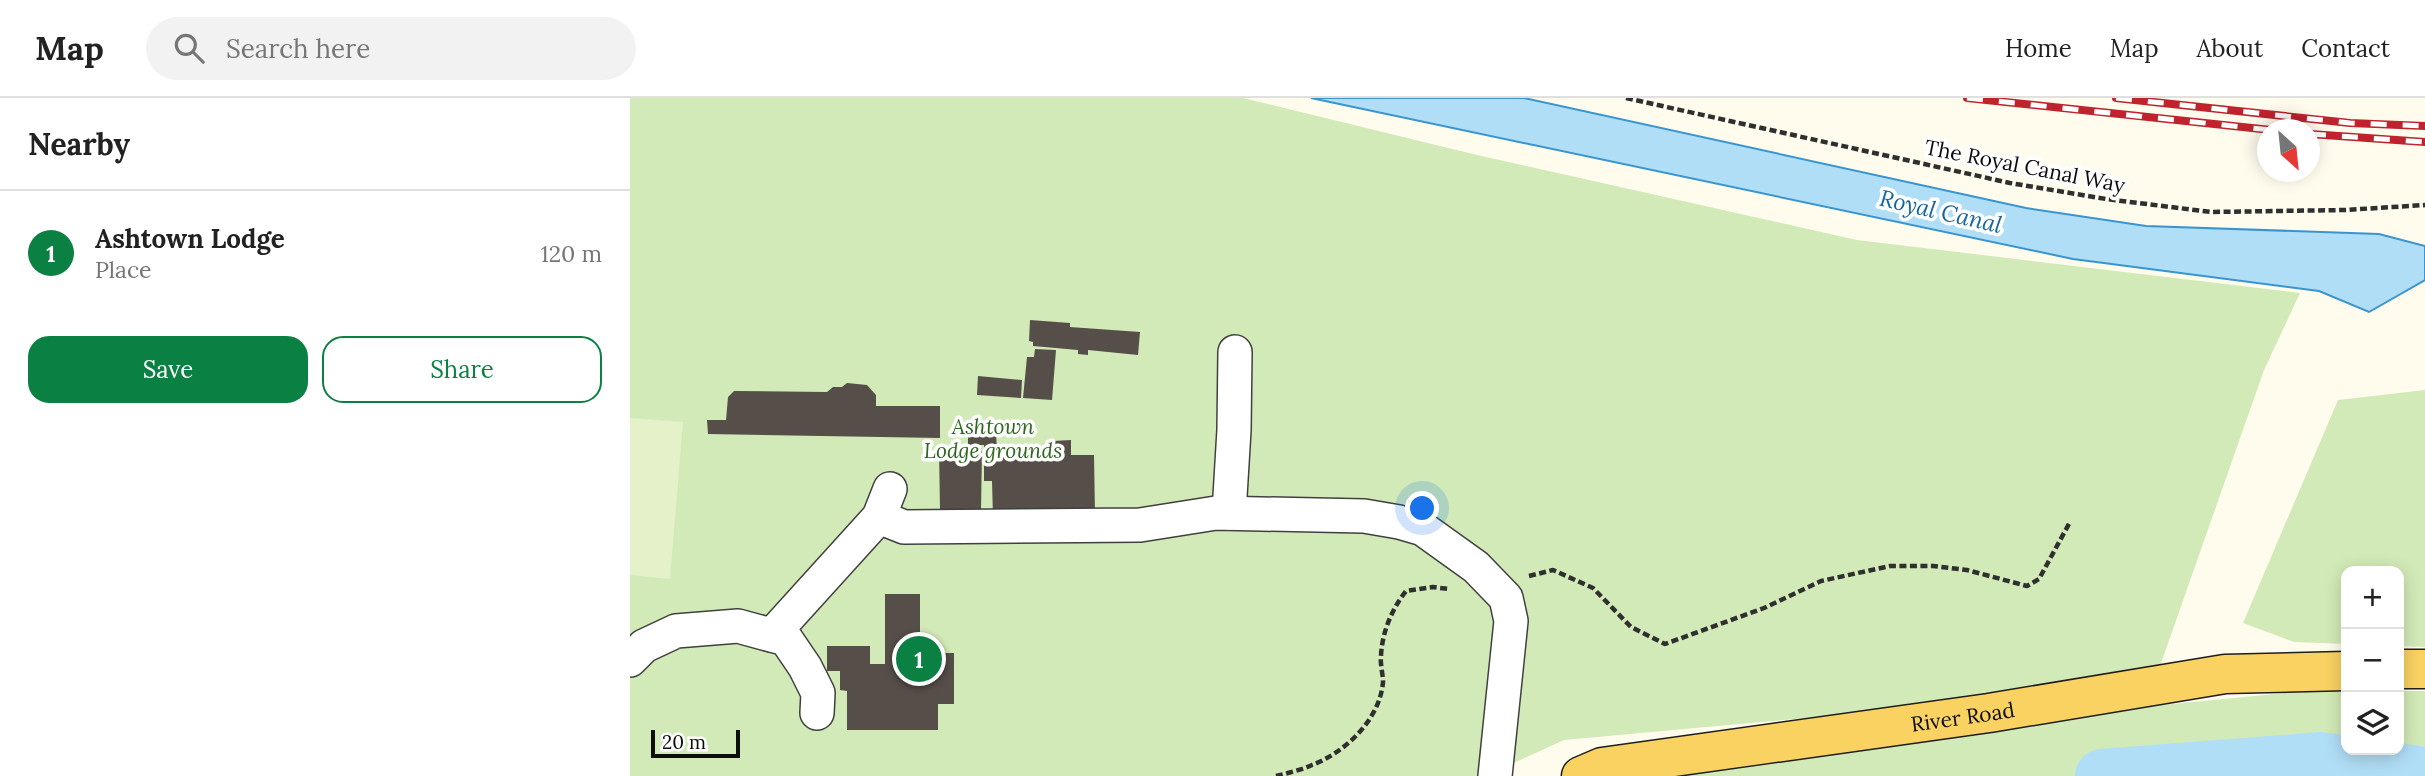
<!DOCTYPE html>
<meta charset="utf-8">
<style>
body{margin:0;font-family:Lora,serif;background:#f2f2f2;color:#222}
.controls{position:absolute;right:21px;bottom:21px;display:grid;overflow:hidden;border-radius:14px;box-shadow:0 4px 18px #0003}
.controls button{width:63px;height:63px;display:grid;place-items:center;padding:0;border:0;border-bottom:2px solid #e0e0e0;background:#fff;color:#222;font:35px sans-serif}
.compass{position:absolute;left:1627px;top:21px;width:63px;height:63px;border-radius:50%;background:#fff;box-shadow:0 4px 18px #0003;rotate:153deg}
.scale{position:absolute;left:21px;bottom:18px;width:89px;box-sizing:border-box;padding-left:7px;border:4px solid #0d0d0d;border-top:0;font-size:19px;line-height:24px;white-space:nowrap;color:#0d0d0d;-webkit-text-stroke:5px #fff;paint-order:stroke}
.you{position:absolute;left:793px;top:411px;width:24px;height:24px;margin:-18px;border:5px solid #fff;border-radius:50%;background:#1a73e8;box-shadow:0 0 0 10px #1a73e833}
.badge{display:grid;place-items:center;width:46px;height:46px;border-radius:50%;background:#0b8043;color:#fff;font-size:23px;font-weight:700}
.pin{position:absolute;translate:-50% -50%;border:4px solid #fff;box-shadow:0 2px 7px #0006}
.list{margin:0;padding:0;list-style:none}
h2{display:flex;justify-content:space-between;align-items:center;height:91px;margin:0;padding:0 28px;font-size:30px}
h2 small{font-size:23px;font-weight:400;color:#767676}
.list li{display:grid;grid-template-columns:46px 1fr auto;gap:21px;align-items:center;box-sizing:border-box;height:126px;padding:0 28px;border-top:2px solid #e0e0e0}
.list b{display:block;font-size:26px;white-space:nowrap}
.list p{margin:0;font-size:23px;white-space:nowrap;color:#767676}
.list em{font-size:23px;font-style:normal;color:#767676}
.actions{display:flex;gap:14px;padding:21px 28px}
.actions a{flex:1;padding:16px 0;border:2px solid #0b8043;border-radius:21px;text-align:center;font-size:24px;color:#0b8043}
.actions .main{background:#0b8043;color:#fff}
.icon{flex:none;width:38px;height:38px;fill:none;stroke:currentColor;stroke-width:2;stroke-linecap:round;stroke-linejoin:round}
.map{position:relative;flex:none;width:1795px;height:678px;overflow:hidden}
header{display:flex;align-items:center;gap:42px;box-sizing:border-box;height:98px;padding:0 35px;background:#fff;border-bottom:2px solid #e0e0e0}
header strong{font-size:33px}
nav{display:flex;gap:38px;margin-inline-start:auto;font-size:24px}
.search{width:490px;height:63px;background:#f2f2f2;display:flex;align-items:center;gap:18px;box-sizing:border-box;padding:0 24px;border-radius:38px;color:#767676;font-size:26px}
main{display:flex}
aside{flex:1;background:#fff}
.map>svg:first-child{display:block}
.green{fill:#d2eab7}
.pitch{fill:#e4f1c9}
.water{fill:#b1def7;stroke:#3895cf;stroke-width:2}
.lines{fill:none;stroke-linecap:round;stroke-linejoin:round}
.river{stroke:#b1def7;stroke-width:54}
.building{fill:#564e49}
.minor-casing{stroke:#404040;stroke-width:36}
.major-casing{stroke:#1e1e1e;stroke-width:41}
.path{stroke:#2f2f2f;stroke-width:4.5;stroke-dasharray:7 3.5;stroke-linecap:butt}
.minor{stroke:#fff;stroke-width:33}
.major{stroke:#fad262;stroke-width:38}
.rail-casing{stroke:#bf232e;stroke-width:8}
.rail{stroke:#fff;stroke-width:5;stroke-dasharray:16;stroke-linecap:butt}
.labels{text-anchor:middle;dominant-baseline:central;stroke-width:7;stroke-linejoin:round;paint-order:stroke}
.street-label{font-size:21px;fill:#0d0d0d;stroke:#fff}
.park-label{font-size:21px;font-style:italic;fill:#2d661d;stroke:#fff}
.water-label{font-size:23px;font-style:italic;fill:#1566a0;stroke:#fff}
</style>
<header>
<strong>Map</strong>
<div class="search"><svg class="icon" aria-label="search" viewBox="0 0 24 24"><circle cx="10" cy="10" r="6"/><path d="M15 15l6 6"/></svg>Search here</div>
<nav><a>Home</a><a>Map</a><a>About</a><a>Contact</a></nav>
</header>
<main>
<aside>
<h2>Nearby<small></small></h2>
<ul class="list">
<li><span class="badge">1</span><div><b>Ashtown Lodge</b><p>Place</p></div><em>120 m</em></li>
</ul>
<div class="actions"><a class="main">Save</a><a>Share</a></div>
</aside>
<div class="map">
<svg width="1795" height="678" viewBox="0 0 1795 678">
<rect width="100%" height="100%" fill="#fffbed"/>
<g class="green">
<polygon points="0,0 613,0 847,57 1227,142 1670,195 1634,272 1523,588 934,642 855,678 0,678"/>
<polygon points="1795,292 1795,549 1769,548 1769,473 1716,473 1716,546 1664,544 1613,525 1708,302"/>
<polygon points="1677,593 1716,593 1716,652 1769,652 1769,593 1795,593 1795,678 1030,678 1532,607"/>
</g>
<polygon class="pitch" points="0,320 53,324 40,481 0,477"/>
<polygon class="water" points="681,0 894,0 1396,110 1516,128 1749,136 1795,148 1795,182 1739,214 1689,193 1443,161"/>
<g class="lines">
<polyline class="river" points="1472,678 1691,661 1795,676"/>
</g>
<g class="building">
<polygon points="400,222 440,225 440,229 510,234 508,257 458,252 458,257 448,256 448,252 403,248 403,244 399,243"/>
<polygon points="405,251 426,252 422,302 393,300 397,259 404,259"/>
<polygon points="348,278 392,282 391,300 347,297"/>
<polygon points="217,285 237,287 246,297 246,308 310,308 310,340 78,336 77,322 96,322 98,299 104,293 197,294 203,289 212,289"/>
<polygon points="338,332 366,332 367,355 423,355 423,343 441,342 441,357 464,357 465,417 363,420 362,383 354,383 354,347 338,347"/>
<polygon points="309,350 352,350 351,412 310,412"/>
<polygon points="255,496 290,496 290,555 324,555 324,606 308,606 308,632 217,632 217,593 210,592 210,573 197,573 197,548 240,548 240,566 255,566"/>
</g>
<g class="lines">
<defs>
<g id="minor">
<polyline points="599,415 604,332 605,254"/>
<polyline points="249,419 274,429 510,427 586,415 734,418 769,424 793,431 846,469 876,500 881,523 865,678"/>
<polyline points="142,537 249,419 260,391"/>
<polyline points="0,562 14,548 46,533 108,528 156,541 175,569 188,595 187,615"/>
</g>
<g id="major">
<polyline points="1769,571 1795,571"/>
<path id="s1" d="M 951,678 L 972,669 L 1359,615 L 1595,576 L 1716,573"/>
</g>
</defs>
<use href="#minor" class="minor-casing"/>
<use href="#major" class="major-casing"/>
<g class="path">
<polyline points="996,0 1380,85 1476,101 1581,114 1715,112 1795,107"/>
<polyline points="899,478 923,472 963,490 1001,529 1035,546 1134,510 1191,483 1260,468 1303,468 1337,472 1397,488 1409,481 1440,424"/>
<path d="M 646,678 C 658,675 671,672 682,667 C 716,654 750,621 753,584 C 753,576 750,566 751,558 C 752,534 762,511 776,493 L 803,489 L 819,491"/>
</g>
<use href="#minor" class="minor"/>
<use href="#major" class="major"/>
<defs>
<g id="rail">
<polyline points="1337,0 1641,32"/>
<polyline points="1486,0 1720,25 1795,28"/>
<polyline points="1680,36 1795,44"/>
</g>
</defs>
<use href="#rail" class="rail-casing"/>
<use href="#rail" class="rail"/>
</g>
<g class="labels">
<g class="street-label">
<text transform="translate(1395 68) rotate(11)">The Royal Canal Way</text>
<text stroke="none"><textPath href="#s1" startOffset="387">River Road</textPath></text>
</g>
<g class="park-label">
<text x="363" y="328">Ashtown<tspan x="363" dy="24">Lodge grounds</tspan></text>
</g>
<g class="water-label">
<text transform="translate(1311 113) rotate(13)">Royal Canal</text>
</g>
</g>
</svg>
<div class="controls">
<button>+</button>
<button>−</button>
<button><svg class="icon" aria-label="layers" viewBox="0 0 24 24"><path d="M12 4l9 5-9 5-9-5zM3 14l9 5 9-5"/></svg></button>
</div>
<svg class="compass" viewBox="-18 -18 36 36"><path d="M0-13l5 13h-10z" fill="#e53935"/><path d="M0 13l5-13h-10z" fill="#767676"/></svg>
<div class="scale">20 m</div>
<div class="you"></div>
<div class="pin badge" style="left:289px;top:561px">1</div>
</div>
</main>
